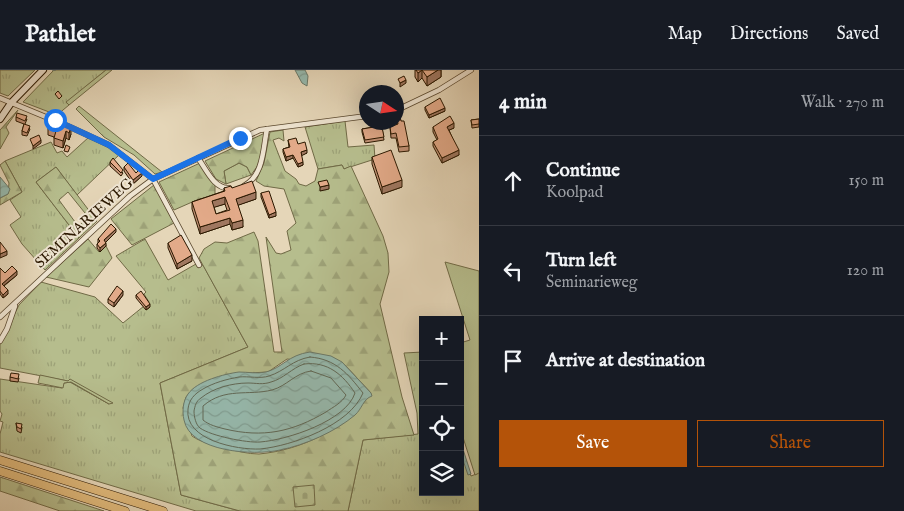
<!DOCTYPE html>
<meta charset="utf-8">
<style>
body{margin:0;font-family:"IM FELL English",serif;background:#242831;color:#f1f3f6}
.controls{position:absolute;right:15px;bottom:15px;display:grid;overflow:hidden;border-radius:0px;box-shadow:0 5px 20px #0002}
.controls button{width:45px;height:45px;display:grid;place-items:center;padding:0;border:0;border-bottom:1px solid #363941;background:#171b24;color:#f1f3f6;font:25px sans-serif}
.compass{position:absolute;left:359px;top:15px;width:45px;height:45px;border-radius:50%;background:#171b24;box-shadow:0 5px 20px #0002;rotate:102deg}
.stop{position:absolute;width:15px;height:15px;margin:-11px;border:4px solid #1a73e8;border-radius:50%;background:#fff}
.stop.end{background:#1a73e8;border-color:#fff;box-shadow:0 1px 5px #0008}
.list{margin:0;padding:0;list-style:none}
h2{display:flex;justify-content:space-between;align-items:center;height:65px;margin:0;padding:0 20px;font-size:21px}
h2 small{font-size:16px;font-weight:400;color:#9ea1a6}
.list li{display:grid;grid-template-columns:32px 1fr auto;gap:15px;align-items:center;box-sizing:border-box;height:90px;padding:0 20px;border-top:1px solid #363941}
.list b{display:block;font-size:19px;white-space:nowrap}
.list p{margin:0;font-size:16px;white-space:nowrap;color:#9ea1a6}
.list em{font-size:16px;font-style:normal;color:#9ea1a6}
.actions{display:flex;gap:10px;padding:15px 20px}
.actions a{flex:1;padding:11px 0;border:1px solid #b45309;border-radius:0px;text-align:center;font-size:18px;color:#b45309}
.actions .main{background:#b45309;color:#fff}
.icon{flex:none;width:28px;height:28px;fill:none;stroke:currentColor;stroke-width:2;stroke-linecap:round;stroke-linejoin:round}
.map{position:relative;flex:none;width:479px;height:441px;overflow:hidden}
header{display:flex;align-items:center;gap:30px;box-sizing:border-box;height:70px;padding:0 25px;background:#171b24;border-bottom:1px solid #363941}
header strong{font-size:24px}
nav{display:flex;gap:28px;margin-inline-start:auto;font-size:18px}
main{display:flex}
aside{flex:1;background:#171b24}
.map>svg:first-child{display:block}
.grass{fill:url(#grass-tufts);stroke:#706a46}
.forest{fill:url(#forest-firs);stroke:#706a46;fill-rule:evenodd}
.cemetery{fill:url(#cemetery-stones);stroke:#706a46}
.park{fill:#b6bd8d;stroke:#706a46}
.water{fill:url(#water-waves);stroke:#6b7968}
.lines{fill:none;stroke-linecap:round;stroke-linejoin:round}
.shore{stroke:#606856;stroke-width:1}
.stream{stroke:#6b7968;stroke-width:2}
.street-casing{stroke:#5a482e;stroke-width:6}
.secondary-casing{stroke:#2b1800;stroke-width:8}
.highway-casing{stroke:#2b1800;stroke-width:9}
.street{stroke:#eee4d1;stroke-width:4.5}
.secondary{stroke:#eee4d1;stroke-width:6}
.highway{stroke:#e2bb7c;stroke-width:8}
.wall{fill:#c39276;stroke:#2b1800;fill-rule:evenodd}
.shaded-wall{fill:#9f7760;stroke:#2b1800}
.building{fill:#e3aa89;stroke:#2b1800;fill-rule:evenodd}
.route{stroke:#1a73e8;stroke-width:6}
.labels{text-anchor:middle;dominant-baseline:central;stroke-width:4;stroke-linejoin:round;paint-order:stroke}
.street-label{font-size:15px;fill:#2b1800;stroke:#eee4d1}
</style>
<header>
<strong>Pathlet</strong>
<nav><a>Map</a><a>Directions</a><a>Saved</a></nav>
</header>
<main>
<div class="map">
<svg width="479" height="441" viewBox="0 0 479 441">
<defs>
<pattern id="grass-tufts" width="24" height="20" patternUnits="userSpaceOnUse" patternTransform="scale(1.25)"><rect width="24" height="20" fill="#b6bd8d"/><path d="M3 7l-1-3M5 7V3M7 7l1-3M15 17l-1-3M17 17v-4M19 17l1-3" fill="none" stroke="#9da278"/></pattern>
<pattern id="forest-firs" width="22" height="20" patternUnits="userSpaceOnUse" patternTransform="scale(1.25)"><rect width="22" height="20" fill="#b6bd8d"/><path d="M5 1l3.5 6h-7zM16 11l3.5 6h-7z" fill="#9da278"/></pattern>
<pattern id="cemetery-stones" width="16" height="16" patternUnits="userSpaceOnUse" patternTransform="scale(1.25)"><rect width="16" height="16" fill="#b6bd8d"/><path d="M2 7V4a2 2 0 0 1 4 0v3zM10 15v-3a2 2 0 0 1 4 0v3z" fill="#9da278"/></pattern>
<pattern id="water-waves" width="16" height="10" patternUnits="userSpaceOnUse" patternTransform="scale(1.25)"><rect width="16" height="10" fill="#96b9ad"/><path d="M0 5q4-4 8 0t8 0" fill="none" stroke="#819e93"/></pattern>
</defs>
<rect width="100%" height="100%" fill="#e5d6b8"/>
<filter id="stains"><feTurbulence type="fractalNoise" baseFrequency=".004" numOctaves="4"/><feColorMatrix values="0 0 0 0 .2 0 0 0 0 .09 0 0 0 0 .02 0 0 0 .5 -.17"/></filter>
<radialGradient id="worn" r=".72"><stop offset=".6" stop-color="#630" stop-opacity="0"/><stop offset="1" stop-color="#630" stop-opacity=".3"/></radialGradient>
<g class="grass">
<polygon points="0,0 35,0 8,26 0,23"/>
<polygon points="54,0 106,0 67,32 69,35 57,45 23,32"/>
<polygon points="345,51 348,77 374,75 375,89 344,99 342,95 318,99 305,57"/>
<polygon points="89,67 120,84 77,125 56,97 36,112 79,168 45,200 22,174 10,155 21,147 10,130 22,122 5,91 51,72 57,83 62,81 67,87"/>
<polygon points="239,93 247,97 251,105 226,114 224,101"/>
<polygon points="145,169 168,210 196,194 198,197 203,195 248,277 160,313 181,425 240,441 196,441 0,382 0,364 3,352 0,351 2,344 0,341 0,309 62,318 64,313 71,312 109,334 68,311 0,298 0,273 19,235 41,212 95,227 123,253 149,232 144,224 146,222 116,186"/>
<polygon points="423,282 423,422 460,422 460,374 471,406 479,403 479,441 348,441 363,370 418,364 417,343 404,283"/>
</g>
<g class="forest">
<polygon points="106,0 112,0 69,35 66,32"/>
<polygon points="79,36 162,102 155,104 134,85 104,67 76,39"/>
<polygon points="18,40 6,57 9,63 0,79 0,60"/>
<path d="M 283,60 L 284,71 L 279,68 L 273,70 L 285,101 L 296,109 L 299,114 L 306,116 L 315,111 L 318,99 L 342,95 L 344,99 L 351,96 L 383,166 L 388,183 L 389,202 L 380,234 L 402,327 L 414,365 L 363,370 L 348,441 L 240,441 L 181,425 L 160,313 L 248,277 L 199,188 L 204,179 L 215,172 L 227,173 L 254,162 L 258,171 L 274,282 L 282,282 L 266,167 L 276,183 L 281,184 L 291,180 L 287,161 L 296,153 L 284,119 L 264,116 L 256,111 L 264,93 L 270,62 ZM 287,289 L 345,295 L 371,323 C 347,358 302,380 259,384 C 248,384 236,381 225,378 C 214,375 202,373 192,366 L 183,338 L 186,327 L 193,319 L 211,310 L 230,304 L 268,302 Z"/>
<polygon points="265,63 259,94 251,105 247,97 239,93 224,101 226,114 216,109 205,91"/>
<polygon points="5,91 22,122 0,135 0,128 8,124 9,113 0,95"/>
<polygon points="200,93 215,115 215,126 199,129 174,140 159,112"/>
<path d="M 56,97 L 97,151 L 79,168 L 36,112 ZM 68,122 L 89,148 L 78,156 L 59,130 Z"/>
<polygon points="154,115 174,153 132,175 111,149"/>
<polygon points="88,169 99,182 106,176 112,188 89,217 46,207"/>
<polygon points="40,305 68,311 70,309 113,333 109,334 71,312 64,313 63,318 38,313"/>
<polygon points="0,407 104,441 60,441 0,421"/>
</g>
<polygon class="cemetery" points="314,415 315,435 295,437 293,417"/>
<polygon class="park" points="445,192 479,201 479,403 475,405 460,358 460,273 470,270"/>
<g class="water">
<polygon points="295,0 305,0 308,6 307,16 302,13"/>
<polygon points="0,107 10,119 8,124 0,128"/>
<path d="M 310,282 L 331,286 L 342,292 L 371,323 L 372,326 C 363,329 362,339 355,345 C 335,362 305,375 280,380 C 254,386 190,382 184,350 C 182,341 183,331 188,324 C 197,311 224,304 239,302 C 248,302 257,304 266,302 C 282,298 288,285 310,282 Z"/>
<polygon points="460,370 471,404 468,405 460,381"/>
</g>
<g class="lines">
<g class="shore">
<path d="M 310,287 C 336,289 348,304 363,323 C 350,355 292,376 260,379 C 237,380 184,370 188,339 C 189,330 194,324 203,319 C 213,313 227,309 239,307 C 249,306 260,309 269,306 C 285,301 292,290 310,287 Z"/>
<path d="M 304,294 C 328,291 343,305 355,323 C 346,351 287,370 260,372 C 247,373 211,366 200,358 C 196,355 194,347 194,341 C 195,336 196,331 201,328 C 213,318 232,313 248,313 C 256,313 263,315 271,312 C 283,309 292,298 304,294 Z"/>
<path d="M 311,301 L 331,308 L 346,325 C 342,333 333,337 326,342 C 292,362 263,368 225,359 C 217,357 209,355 203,350 L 203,336 C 225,317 248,326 272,320 C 287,316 295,303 311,301 Z"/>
</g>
<polyline class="stream" points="53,0 55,0"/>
<defs>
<g id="street">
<polyline points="0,28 70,57 109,75 153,109 199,195"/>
<polyline points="397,40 439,20 471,0"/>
<path d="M 198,88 C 206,99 214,119 229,118"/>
<path d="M 244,116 C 264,105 263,78 267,59"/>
<polyline points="0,247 130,126 153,109 260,60 367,46"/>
<polyline points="0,271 7,259 15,236"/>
</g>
<polyline id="secondary" points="0,49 11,33 43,0"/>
<g id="highway">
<polyline points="0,390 163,441"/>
<polyline points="0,401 125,441"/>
</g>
</defs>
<use href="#street" class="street-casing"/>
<use href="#secondary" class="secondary-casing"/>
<use href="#highway" class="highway-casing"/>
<use href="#street" class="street"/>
<use href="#secondary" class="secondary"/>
<use href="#highway" class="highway"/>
</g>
<g class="wall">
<polygon points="415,0 441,0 441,7 427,16 422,8 418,12 415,7"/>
<polygon points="425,37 445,41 429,48 425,40"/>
<polygon points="396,42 401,51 409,76 409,81 399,82 396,68 391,68 390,57 397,55"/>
<polygon points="16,47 27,49 25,54 30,59 27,66 22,65 22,61 24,54 16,51"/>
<polygon points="51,49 71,64 69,70 66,68 63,78 54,75 54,67 48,65 48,58"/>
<polygon points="479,49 479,57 472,58 471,50"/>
<polygon points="373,52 381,52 384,70 365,73 362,62 362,59 374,57"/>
<polygon points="433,57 454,58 449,60 459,85 442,93 433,76 433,72 437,70 433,62"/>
<polygon points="288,70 298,74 307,83 301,85 303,95 298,97 293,88 286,91 283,82 283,79 289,77"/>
<polygon points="372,87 402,117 382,124 372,94"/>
<polygon points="110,92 123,103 121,106 110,96"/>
<polygon points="124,97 142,106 133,114 124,101"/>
<path d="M 224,118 L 232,118 L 256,129 L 238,135 L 243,157 L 232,160 L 230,154 L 200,164 L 192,139 L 192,132 L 224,121 ZM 225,134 L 227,140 L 216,144 L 214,137 Z"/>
<polygon points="261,123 276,146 269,148 261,127"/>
<polygon points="116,162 105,172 106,176 100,182 97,178 97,174 98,173 98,169"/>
<polygon points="168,173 192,191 177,199 168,178"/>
<polygon points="0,198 5,203 17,205 4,216 8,224 3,228 0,224"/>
<polygon points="123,225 114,237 108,233 108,229"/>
<polygon points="136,225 150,237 146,240 136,228"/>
<polygon points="10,307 19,308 18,312 10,311"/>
<polygon points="16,353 22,357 21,363 17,361"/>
</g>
<g class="shaded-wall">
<polygon points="422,0 422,8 418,12 418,3"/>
<polygon points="438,0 441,0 441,7 427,16 427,7"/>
<polygon points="406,10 406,13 400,17 400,13"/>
<polygon points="445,38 445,41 429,48 429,45"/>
<polygon points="454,53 454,58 447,61 447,57"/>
<polygon points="71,57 71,64 69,70 69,63"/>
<polygon points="66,61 66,68 63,78 63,71"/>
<polygon points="41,70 41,73 33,79 33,76"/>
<polygon points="307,80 307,83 301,86 301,82"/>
<polygon points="459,80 459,85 442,93 442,88"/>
<polygon points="293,85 293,88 286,91 286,87"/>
<polygon points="303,92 303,95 298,97 298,94"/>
<polygon points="142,103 142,106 133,114 133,110"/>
<polygon points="402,110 402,117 382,124 382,117"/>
<polygon points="329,115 329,119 320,121 320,117"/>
<polygon points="256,122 256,129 236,136 236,129"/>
<polygon points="225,127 225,134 212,138 212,131"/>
<polygon points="276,142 276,146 269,148 269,145"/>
<polygon points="230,148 230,154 200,164 200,157"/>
<polygon points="243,150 243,157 232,160 232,153"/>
<polygon points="116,159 116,162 104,174 104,170"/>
<polygon points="106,173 106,176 100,182 100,178"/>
<polygon points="7,181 7,185 0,188 0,184"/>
<polygon points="192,185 192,191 177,199 177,194"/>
<polygon points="17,201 17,205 2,217 2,214"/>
<polygon points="8,220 8,224 3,228 3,225"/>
<polygon points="123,221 123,225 114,237 114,233"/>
<polygon points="150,234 150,237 146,240 146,237"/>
</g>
<g class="building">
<polygon points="416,0 422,0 418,3"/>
<polygon points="422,0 438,0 427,7"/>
<polygon points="404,6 406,10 400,13 398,9"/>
<polygon points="58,21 62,26 59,29 55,24"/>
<polygon points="440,28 445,38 429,45 425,37"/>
<polygon points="396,42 399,42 401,51 404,51 409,76 399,77 396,63 391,64 390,57 398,54"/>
<polygon points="17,43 27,46 25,51 16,47"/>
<polygon points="450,46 454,53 447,57 459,80 442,88 433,72 438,69 433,57"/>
<polygon points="51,49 71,57 69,63 66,61 63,71 54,68 56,61 48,58"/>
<polygon points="479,49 479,54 472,55 471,50"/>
<polygon points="374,52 381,52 384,67 365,70 362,59 374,57"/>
<polygon points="24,54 30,56 27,63 22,61"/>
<polygon points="39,65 41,70 33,76 30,69"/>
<polygon points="296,68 298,74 305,72 307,80 301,82 303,92 298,94 293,85 286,87 283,79 290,77 288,70"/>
<polygon points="66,75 70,77 68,82 64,81"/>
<polygon points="391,80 402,110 382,117 372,87"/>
<polygon points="113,88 123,100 121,103 110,92"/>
<polygon points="128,93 136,103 139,100 142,103 133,110 124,97"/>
<polygon points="327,110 329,115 320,117 318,112"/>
<path d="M 252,111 L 256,122 L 236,129 L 243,150 L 232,153 L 230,148 L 200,157 L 192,132 L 225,121 L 224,118 L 231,116 L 232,118 ZM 225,127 L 230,140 L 216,144 L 212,131 Z"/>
<polygon points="269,121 276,142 269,145 261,123"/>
<polygon points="111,154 116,159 104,170 106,173 100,178 97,174 100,171 98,169"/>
<polygon points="181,165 192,185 177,194 168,173"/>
<polygon points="0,172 7,181 0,184"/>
<polygon points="12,196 17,201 2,214 8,220 3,225 0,221 0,198 5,203"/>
<polygon points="117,216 123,221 114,233 108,229"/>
<polygon points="141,221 150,234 146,237 136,225"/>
<polygon points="11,303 19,304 18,309 10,307"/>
<polygon points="16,353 22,354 21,359 17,357"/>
</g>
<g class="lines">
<polyline class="route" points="55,50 109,75 153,109 240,68"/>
</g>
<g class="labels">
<g class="street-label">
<text transform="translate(84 153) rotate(-42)">SEMINARIEWEG</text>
</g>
</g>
<rect width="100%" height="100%" filter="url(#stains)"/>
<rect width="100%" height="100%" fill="url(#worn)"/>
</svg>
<div class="controls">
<button>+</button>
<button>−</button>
<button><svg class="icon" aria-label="locate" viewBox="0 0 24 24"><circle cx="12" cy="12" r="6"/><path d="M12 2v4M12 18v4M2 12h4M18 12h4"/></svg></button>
<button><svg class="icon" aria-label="layers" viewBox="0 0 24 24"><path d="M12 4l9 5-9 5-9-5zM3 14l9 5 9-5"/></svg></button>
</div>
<svg class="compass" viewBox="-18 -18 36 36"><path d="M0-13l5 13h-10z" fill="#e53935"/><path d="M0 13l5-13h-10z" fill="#9ea1a6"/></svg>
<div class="stop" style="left:55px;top:50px"></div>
<div class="stop end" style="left:240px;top:68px"></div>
</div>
<aside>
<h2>4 min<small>Walk · 270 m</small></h2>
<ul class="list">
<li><svg class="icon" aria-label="ahead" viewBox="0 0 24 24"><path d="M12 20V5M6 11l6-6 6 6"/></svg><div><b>Continue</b><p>Koolpad</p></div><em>150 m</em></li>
<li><svg class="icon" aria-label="left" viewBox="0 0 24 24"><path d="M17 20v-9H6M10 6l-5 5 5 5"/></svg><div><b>Turn left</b><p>Seminarieweg</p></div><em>120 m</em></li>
<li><svg class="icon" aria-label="arrive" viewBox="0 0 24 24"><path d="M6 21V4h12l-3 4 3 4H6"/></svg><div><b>Arrive at destination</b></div></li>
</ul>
<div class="actions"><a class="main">Save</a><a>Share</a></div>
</aside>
</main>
